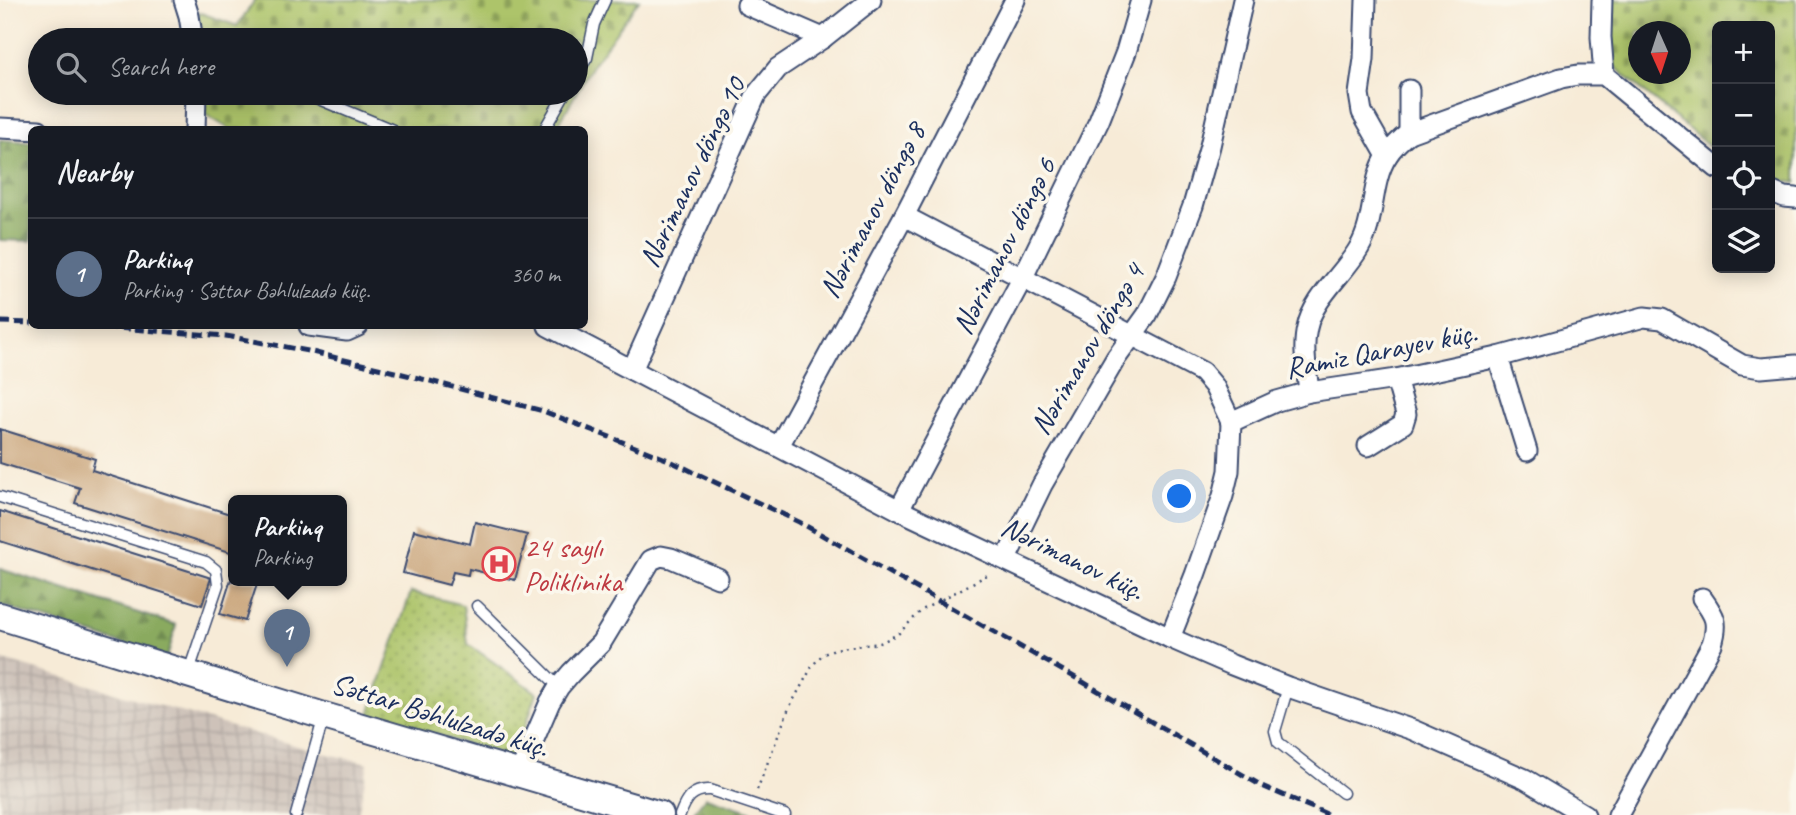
<!DOCTYPE html>
<meta charset="utf-8">
<style>
body{margin:0;font-family:Caveat,sans-serif;background:#242831;color:#f1f3f6}
.controls{position:absolute;right:21px;top:21px;display:grid;overflow:hidden;border-radius:10px;box-shadow:0 4px 18px #0003}
.controls button{width:63px;height:63px;display:grid;place-items:center;padding:0;border:0;border-bottom:2px solid #363941;background:#171b24;color:#f1f3f6;font:35px sans-serif}
.compass{position:absolute;left:1628px;top:21px;width:63px;height:63px;border-radius:50%;background:#171b24;box-shadow:0 4px 18px #0003;rotate:177deg}
.you{position:absolute;left:1180px;top:497px;width:24px;height:24px;margin:-18px;border:5px solid #fff;border-radius:50%;background:#1a73e8;box-shadow:0 0 0 10px #1a73e833}
.badge{display:grid;place-items:center;width:46px;height:46px;border-radius:50%;background:#0f766e;color:#fff;font-size:23px;font-weight:700}
.pin{position:absolute;translate:-50% -58px;filter:drop-shadow(0 2px 4px #0008)}
.pin::after{content:'';position:absolute;top:37px;width:24px;height:21px;background:inherit;clip-path:polygon(0 0,100% 0,50% 100%)}
.popup{position:absolute;left:228px;top:495px;width:119px;height:91px;box-sizing:border-box;display:grid;place-content:center;border-radius:10px;background:#171b24;filter:drop-shadow(0 2px 5px #0005);font-size:23px;white-space:nowrap;color:#9ea1a6}
.popup b{font-size:26px;color:#f1f3f6}
.popup::after{content:'';position:absolute;left:50%;top:100%;margin-left:-14px;border:14px solid transparent;border-top-color:#171b24}
.list{margin:0;padding:0;list-style:none}
h2{display:flex;justify-content:space-between;align-items:center;height:91px;margin:0;padding:0 28px;font-size:30px}
h2 small{font-size:23px;font-weight:400;color:#9ea1a6}
.list li{display:grid;grid-template-columns:46px 1fr auto;gap:21px;align-items:center;box-sizing:border-box;height:112px;padding:0 28px;border-top:2px solid #363941}
.list b{display:block;font-size:26px;white-space:nowrap}
.list p{margin:0;font-size:23px;white-space:nowrap;color:#9ea1a6}
.list em{font-size:23px;font-style:normal;color:#9ea1a6}
.icon{flex:none;width:38px;height:38px;fill:none;stroke:currentColor;stroke-width:2;stroke-linecap:round;stroke-linejoin:round}
.map{position:relative;flex:none;width:1796px;height:815px;overflow:hidden}
.search{position:absolute;background:#171b24;box-shadow:0 4px 18px #0003;left:28px;top:28px;width:560px;height:77px;display:flex;align-items:center;gap:18px;box-sizing:border-box;padding:0 24px;border-radius:38px;color:#9ea1a6;font-size:26px}
.panel{position:absolute;background:#171b24;box-shadow:0 4px 18px #0003;left:28px;top:126px;width:560px;height:203px;border-radius:10px}
.map>svg:first-child{display:block}
.industrial{fill:url(#industrial-grid)}
.grass{fill:url(#grass-dots);stroke:#647a64;stroke-width:2}
.forest{fill:url(#forest-firs);stroke:#526c5e;stroke-width:2}
.cemetery{fill:url(#cemetery-stones);stroke:#647a64;stroke-width:2;fill-rule:evenodd}
.building{fill:#c9a47a}
.lines{fill:none;stroke-linecap:round;stroke-linejoin:round}
.service-casing{stroke:#3c4b70;stroke-width:13}
.minor-casing{stroke:#3c4b70;stroke-width:23}
.secondary-casing{stroke:#3c4b70;stroke-width:30}
.path{stroke:#3c4b70;stroke-width:2.5;stroke-dasharray:2 5;stroke-linecap:butt}
.service{stroke:#fff;stroke-width:10}
.minor{stroke:#fff;stroke-width:19}
.secondary{stroke:#fff;stroke-width:26}
.rail{stroke:#1b2f5e;stroke-width:5;stroke-dasharray:10 5;stroke-linecap:butt}
.labels{text-anchor:middle;dominant-baseline:central;stroke-width:7;stroke-linejoin:round;paint-order:stroke}
.street-label{font-size:30px;fill:#1b2f5e;stroke:#fbf7ec}
.health-label{font-size:30px;fill:#be3a42;stroke:#fbf7ec;text-anchor:start}
</style>
<div class="map">
<svg width="1796" height="815" viewBox="0 0 1796 815">
<defs>
<pattern id="industrial-grid" width="8" height="8" patternUnits="userSpaceOnUse" patternTransform="scale(1.75)"><rect width="8" height="8" fill="#cec2b9"/><path d="M0 4h8M4 0v8" fill="none" stroke="#b0a7a1"/></pattern>
<pattern id="grass-dots" width="8" height="8" patternUnits="userSpaceOnUse" patternTransform="scale(1.75)"><rect width="8" height="8" fill="#adc46a"/><path d="M2 2h.1M6 6h.1" fill="none" stroke="#8ca05a" stroke-width="1.8" stroke-linecap="round"/></pattern>
<pattern id="forest-firs" width="22" height="20" patternUnits="userSpaceOnUse" patternTransform="scale(1.75)"><rect width="22" height="20" fill="#8aaa5e"/><path d="M5 1l3.5 6h-7zM16 11l3.5 6h-7z" fill="#708b51"/></pattern>
<pattern id="cemetery-stones" width="16" height="16" patternUnits="userSpaceOnUse" patternTransform="scale(1.75)"><rect width="16" height="16" fill="#adc46a"/><path d="M2 7V4a2 2 0 0 1 4 0v3zM10 15v-3a2 2 0 0 1 4 0v3z" fill="#8ca05a"/></pattern>
</defs>
<rect width="100%" height="100%" fill="#fbf7ec"/>
<filter id="ink" filterUnits="userSpaceOnUse"><feTurbulence type="fractalNoise" baseFrequency=".0143" numOctaves="2"/><feDisplacementMap in="SourceGraphic" scale="14" xChannelSelector="R" yChannelSelector="G"/><feConvolveMatrix kernelMatrix="1 2 1 2 8 2 1 2 1" color-interpolation-filters="sRGB"/></filter>
<filter id="wash" filterUnits="userSpaceOnUse"><feTurbulence type="fractalNoise" baseFrequency=".00686" numOctaves="4" result="noise"/><feDisplacementMap in="SourceGraphic" scale="28" xChannelSelector="R" yChannelSelector="G"/><feGaussianBlur stdDeviation="1.57" result="paint"/><feColorMatrix in="noise" values="0 0 0 0 0 0 0 0 0 0 0 0 0 0 0 0 0 1.4 0 .05"/><feComposite in="paint" operator="in"/></filter>
<g filter="url(#wash)">
<rect width="100%" height="100%" fill="#f7ebd7"/>
<polygon class="industrial" points="0,659 314,751 368,763 358,815 0,815"/>
<polygon class="grass" points="411,592 463,605 468,644 537,693 514,759 369,714"/>
<g class="forest">
<polygon points="0,140 31,142 31,241 0,240"/>
<polygon points="0,569 176,625 167,658 0,605"/>
<polygon points="706,797 761,815 703,815 694,812"/>
</g>
<g class="cemetery">
<polygon points="255,0 639,0 591,67 555,130 230,129 206,115 204,93 576,93 576,40 200,40 198,12 237,26"/>
<path d="M 1606,0 L 1796,0 L 1796,183 L 1770,178 L 1770,26 L 1717,26 L 1717,153 L 1609,62 ZM 1638,32 L 1680,32 L 1680,74 L 1638,74 Z"/>
</g>
<g id="blocks">
<g class="building">
<polygon points="0,429 95,459 92,470 233,515 233,553 75,503 80,488 0,463"/>
<polygon points="0,511 211,578 202,605 0,541"/>
<polygon points="475,522 527,535 515,580 469,569 468,575 453,572 449,585 403,573 414,530 470,544"/>
<polygon points="232,576 233,581 258,581 245,621 220,614"/>
</g>
</g>
</g>
<g filter="url(#ink)">
<use href="#blocks" fill-opacity="0" stroke="#3c4b70" stroke-width="2"/>
<g class="lines">
<defs>
<g id="service">
<polyline points="576,75 587,58 594,24 605,0"/>
<polyline points="304,93 393,130"/>
<polyline points="544,130 565,93"/>
<polyline points="0,497 206,562 216,570 218,585 188,674"/>
<polyline points="477,606 559,687"/>
<polyline points="1288,687 1275,731 1278,742 1343,793"/>
<polyline points="296,815 324,716"/>
<path d="M 680,815 C 686,799 692,789 710,790 L 785,815"/>
</g>
<g id="minor">
<polyline points="184,0 189,16 193,40"/>
<polyline points="1366,0 1364,59 1359,94 1362,112 1387,156"/>
<polyline points="1602,0 1601,37 1604,75"/>
<polyline points="747,5 823,38"/>
<polyline points="1409,90 1409,133"/>
<polyline points="0,128 39,130"/>
<polyline points="195,130 196,93"/>
<polyline points="1770,191 1784,197 1796,198"/>
<polyline points="904,216 1202,372 1214,386 1231,422 1277,401 1309,392 1396,379 1498,357 1644,317 1662,319 1742,365 1761,368 1796,365"/>
<polyline points="309,326 347,331 358,326"/>
<polyline points="548,326 899,510 1170,638 1232,665 1288,687 1413,730 1525,779 1585,815"/>
<polyline points="1498,357 1527,451"/>
<polyline points="632,370 756,95 778,68 823,38 871,0"/>
<path d="M 1309,392 C 1307,371 1302,348 1307,328 C 1313,298 1345,273 1359,248 C 1376,220 1370,183 1387,156 C 1393,147 1401,139 1409,133 L 1561,78 L 1578,75 L 1604,75 L 1717,168"/>
<polyline points="779,446 904,216 1015,0"/>
<polyline points="1368,446 1403,424 1406,414 1396,379"/>
<polyline points="899,510 1022,279 1099,121 1126,52 1141,0"/>
<polyline points="1006,559 1042,485 1116,358 1147,315 1166,277 1193,206 1210,146 1243,0"/>
<polyline points="1170,638 1195,575 1223,496 1229,471 1231,422"/>
<polyline points="519,774 550,702 559,687 571,673 601,643 651,560 661,556 671,558 718,578"/>
<path d="M 1618,815 L 1712,644 C 1719,622 1715,616 1702,598"/>
</g>
<polyline id="secondary" points="0,616 324,716 660,815"/>
</defs>
<use href="#service" class="service-casing"/>
<use href="#minor" class="minor-casing"/>
<use href="#secondary" class="secondary-casing"/>
<polyline class="path" points="757,790 789,708 813,665 822,655 834,649 880,643 898,634 922,610 991,573"/>
<use href="#service" class="service"/>
<use href="#minor" class="minor"/>
<use href="#secondary" class="secondary"/>
<g class="rail">
<polyline points="0,322 32,323"/>
<polyline points="90,326 226,336 308,351 411,376 543,411 666,459 799,522 1083,682 1262,786 1329,815"/>
</g>
</g>
</g>
<defs>
<symbol id="hospital-ring" viewBox="-11 -11 22 22"><circle r="9.5" fill="#fbf7ec" stroke="#e0444e" stroke-width="1.5"/><path d="M-5-5h3v3.5h4V-5h3V5h-3V1.5h-4V5h-3Z" fill="#e0444e"/></symbol>
</defs>
<g fill-rule="evenodd">
<use href="#hospital-ring" x="480" y="545" width="38" height="38"/>
</g>
<g class="labels">
<g class="street-label">
<text transform="translate(692 172) rotate(-64)">Nərimanov döngə 10</text>
<text transform="translate(872 210) rotate(-62)">Nərimanov döngə 8</text>
<text transform="translate(1004 246) rotate(-63)">Nərimanov döngə 6</text>
<text transform="translate(1087 349) rotate(-59)">Nərimanov döngə 4</text>
<text transform="translate(1381 350) rotate(-11)">Ramiz Qarayev küç.</text>
<text transform="translate(1073 558) rotate(26)">Nərimanov küç.</text>
<text transform="translate(440 715) rotate(17)">Səttar Bəhlulzadə küç.</text>
</g>
<g class="health-label">
<text x="524" y="547">24 saylı<tspan x="524" dy="34">Poliklinika</tspan></text>
</g>
</g>
</svg>
<div class="controls">
<button>+</button>
<button>−</button>
<button><svg class="icon" aria-label="locate" viewBox="0 0 24 24"><circle cx="12" cy="12" r="6"/><path d="M12 2v4M12 18v4M2 12h4M18 12h4"/></svg></button>
<button><svg class="icon" aria-label="layers" viewBox="0 0 24 24"><path d="M12 4l9 5-9 5-9-5zM3 14l9 5 9-5"/></svg></button>
</div>
<svg class="compass" viewBox="-18 -18 36 36"><path d="M0-13l5 13h-10z" fill="#e53935"/><path d="M0 13l5-13h-10z" fill="#9ea1a6"/></svg>
<div class="you"></div>
<div class="pin badge" style="left:287px;top:667px;background:#5c6f8a">1</div>
<div class="popup"><b>Parkinq</b>Parking</div>
<div class="search"><svg class="icon" aria-label="search" viewBox="0 0 24 24"><circle cx="10" cy="10" r="6"/><path d="M15 15l6 6"/></svg>Search here</div>
<section class="panel">
<h2>Nearby<small></small></h2>
<ul class="list">
<li><span class="badge" style="background:#5c6f8a">1</span><div><b>Parkinq</b><p>Parking · Səttar Bəhlulzadə küç.</p></div><em>360 m</em></li>
</ul>
</section>
</div>
